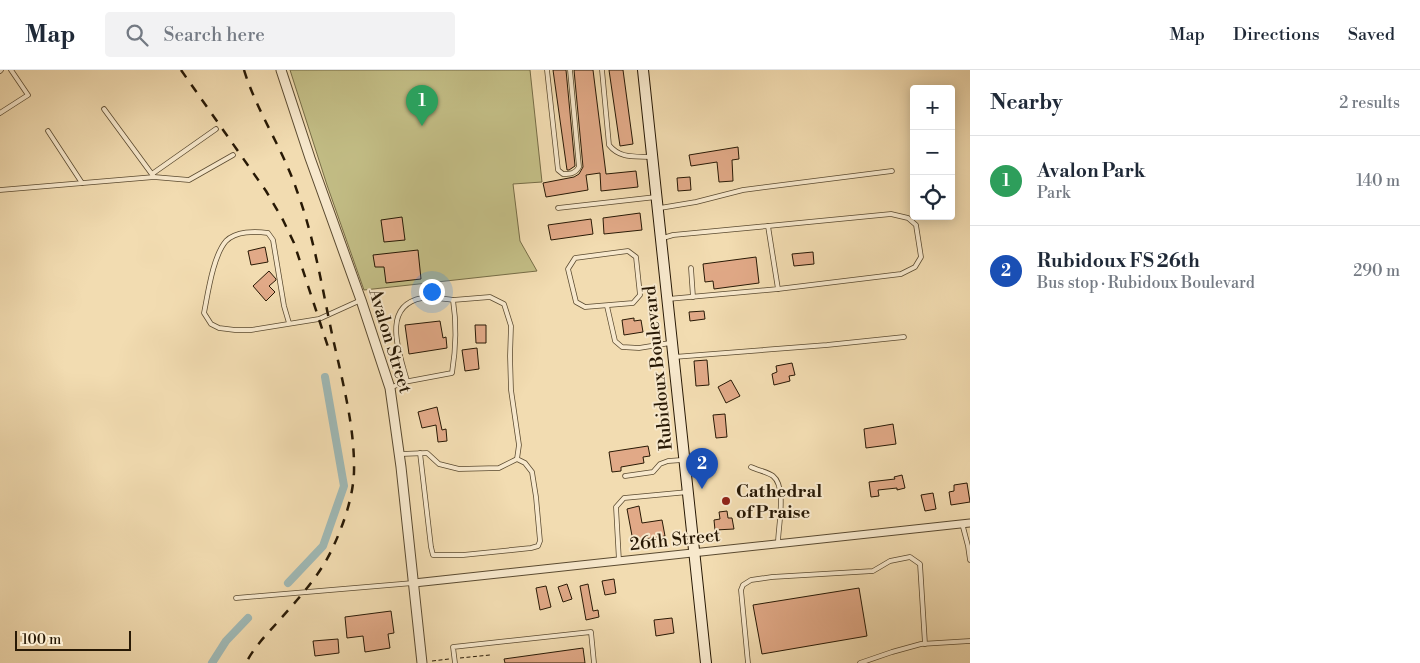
<!DOCTYPE html>
<meta charset="utf-8">
<style>
body{margin:0;font-family:"Libre Bodoni",serif;background:#f2f2f3;color:#1f2937}
.controls{position:absolute;right:15px;top:15px;display:grid;overflow:hidden;border-radius:5px;box-shadow:0 2px 12px #0003}
.controls button{width:45px;height:45px;display:grid;place-items:center;padding:0;border:0;border-bottom:1px solid #e0e1e3;background:#fff;color:#1f2937;font:25px sans-serif}
.scale{position:absolute;left:15px;bottom:12px;width:116px;box-sizing:border-box;padding-left:5px;border:2px solid #281905;border-top:0;font-size:14px;line-height:18px;white-space:nowrap;color:#281905;-webkit-text-stroke:4px #f7e8cc;paint-order:stroke}
.you{position:absolute;left:431px;top:221px;width:18px;height:18px;margin:-12px;border:4px solid #fff;border-radius:50%;background:#1a73e8;box-shadow:0 0 0 8px #1a73e833}
.badge{display:grid;place-items:center;width:32px;height:32px;border-radius:50%;background:#b45309;color:#fff;font-size:16px;font-weight:700}
.pin{position:absolute;translate:-50% -41px;filter:drop-shadow(0 1px 2px #0008)}
.pin::after{content:'';position:absolute;top:26px;width:18px;height:15px;background:inherit;clip-path:polygon(0 0,100% 0,50% 100%)}
.list{margin:0;padding:0;list-style:none}
h2{display:flex;justify-content:space-between;align-items:center;height:65px;margin:0;padding:0 20px;font-size:21px}
h2 small{font-size:16px;font-weight:400;color:#747a83}
.list li{display:grid;grid-template-columns:32px 1fr auto;gap:15px;align-items:center;box-sizing:border-box;height:90px;padding:0 20px;border-top:1px solid #e0e1e3}
.list b{display:block;font-size:19px;white-space:nowrap}
.list p{margin:0;font-size:16px;white-space:nowrap;color:#747a83}
.list em{font-size:16px;font-style:normal;color:#747a83}
.icon{flex:none;width:28px;height:28px;fill:none;stroke:currentColor;stroke-width:2;stroke-linecap:round;stroke-linejoin:round}
.map{position:relative;flex:none;width:970px;height:593px;overflow:hidden}
header{display:flex;align-items:center;gap:30px;box-sizing:border-box;height:70px;padding:0 25px;background:#fff;border-bottom:1px solid #e0e1e3}
header strong{font-size:24px}
nav{display:flex;gap:28px;margin-inline-start:auto;font-size:18px}
.search{width:350px;height:45px;background:#f2f2f3;display:flex;align-items:center;gap:12px;box-sizing:border-box;padding:0 18px;border-radius:5px;color:#747a83;font-size:19px}
main{display:flex}
aside{flex:1;background:#fff}
.map>svg:first-child{display:block}
.green{fill:#c3be86;stroke:#766c46}
.lines{fill:none;stroke-linecap:round;stroke-linejoin:round}
.canal{stroke:#9fb9b6;stroke-width:8}
.building{fill:#e1a987;stroke:#281905}
.service-casing{stroke:#5a4a30;stroke-width:5.5}
.minor-casing{stroke:#5a4a30;stroke-width:9}
.tertiary-casing{stroke:#5a4a30;stroke-width:11}
.secondary-casing{stroke:#281905;stroke-width:12}
.path{stroke:#281905;stroke-width:1;stroke-dasharray:4 2.5;stroke-linecap:butt}
.service{stroke:#f7e8cc;stroke-width:4}
.minor{stroke:#f7e8cc;stroke-width:7}
.tertiary{stroke:#f7e8cc;stroke-width:9}
.secondary{stroke:#f7e8cc;stroke-width:10}
.rail{stroke:#281905;stroke-width:2.5;stroke-dasharray:9 9;stroke-linecap:butt}
.poi-dot{fill:#8f2418;stroke:#f7e8cc;stroke-width:2}
.labels{text-anchor:middle;dominant-baseline:central;stroke-width:4;stroke-linejoin:round;paint-order:stroke}
.street-label{font-size:18px;fill:#281905;stroke:#f7e8cc}
.poi-label{font-size:18px;font-weight:bold;fill:#281905;stroke:#f7e8cc;text-anchor:start}
</style>
<header>
<strong>Map</strong>
<div class="search"><svg class="icon" aria-label="search" viewBox="0 0 24 24"><circle cx="10" cy="10" r="6"/><path d="M15 15l6 6"/></svg>Search here</div>
<nav><a>Map</a><a>Directions</a><a>Saved</a></nav>
</header>
<main>
<div class="map">
<svg width="970" height="593" viewBox="0 0 970 593">
<rect width="100%" height="100%" fill="#f2dcb1"/>
<filter id="stains"><feTurbulence type="fractalNoise" baseFrequency=".004" numOctaves="4"/><feColorMatrix values="0 0 0 0 .2 0 0 0 0 .09 0 0 0 0 .02 0 0 0 .5 -.17"/></filter>
<radialGradient id="worn" r=".72"><stop offset=".6" stop-color="#630" stop-opacity="0"/><stop offset="1" stop-color="#630" stop-opacity=".3"/></radialGradient>
<polygon class="green" points="290,0 530,0 542,112 513,114 520,171 537,201 364,220 327,115"/>
<g class="lines">
<g class="canal">
<polyline points="288,513 323,476 344,416 325,307"/>
<polyline points="212,593 226,571 248,548"/>
</g>
</g>
<g class="building">
<polygon points="553,0 566,0 575,96 569,100 567,100"/>
<polygon points="574,0 593,0 606,104 636,101 638,117 601,121 600,103 586,105 588,120 546,127 543,113 574,107 579,104 583,97"/>
<polygon points="609,0 623,0 633,74 620,76"/>
<polygon points="738,77 739,89 732,90 733,111 719,112 717,92 691,96 689,85"/>
<polygon points="690,107 691,120 678,121 677,108"/>
<polygon points="640,143 642,160 604,164 603,148"/>
<polygon points="402,147 405,170 384,172 381,150"/>
<polygon points="591,149 593,164 551,170 548,155"/>
<polygon points="265,177 268,192 251,195 248,181"/>
<polygon points="418,180 421,209 386,213 384,197 375,197 373,185"/>
<polygon points="813,182 814,194 794,196 792,184"/>
<polygon points="756,187 759,213 714,219 713,211 705,212 703,194"/>
<polygon points="269,201 276,209 276,210 269,216 275,222 266,231 253,216"/>
<polygon points="704,241 705,249 690,251 689,242"/>
<polygon points="634,248 634,251 641,250 643,262 624,265 622,250"/>
<polygon points="440,251 443,268 446,267 447,278 409,284 405,255"/>
<polygon points="475,255 486,255 486,273 476,273"/>
<polygon points="477,278 479,299 465,301 462,280"/>
<polygon points="707,290 709,315 696,316 694,291"/>
<polygon points="792,293 795,305 789,306 790,311 774,315 772,304 777,302 776,296"/>
<polygon points="731,310 740,326 726,333 718,317"/>
<polygon points="437,337 442,360 446,359 447,371 438,372 436,355 422,358 418,342"/>
<polygon points="725,344 727,367 716,368 713,345"/>
<polygon points="893,354 896,374 866,378 864,359"/>
<polygon points="648,376 650,386 643,387 644,393 621,397 621,401 612,402 609,382"/>
<polygon points="902,405 905,418 897,420 897,418 878,420 879,426 871,427 869,412 895,409 894,407"/>
<polygon points="967,413 970,432 951,435 949,422 954,421 954,415"/>
<polygon points="933,423 936,439 925,441 921,425"/>
<polygon points="639,436 642,453 662,450 665,466 633,471 627,439"/>
<polygon points="727,441 728,448 732,448 734,459 715,460 714,450 720,449 719,442"/>
<polygon points="614,509 616,523 605,525 602,511"/>
<polygon points="567,514 572,529 563,532 558,517"/>
<polygon points="588,514 593,541 598,540 599,547 586,550 580,516"/>
<polygon points="546,516 551,537 540,540 536,518"/>
<polygon points="859,518 867,566 762,584 753,535"/>
<polygon points="391,541 394,563 388,564 390,578 365,582 363,566 347,568 345,547"/>
<polygon points="672,548 674,563 656,566 654,550"/>
<polygon points="338,569 339,583 315,586 313,571"/>
<polygon points="583,578 585,593 505,593 504,589"/>
</g>
<g class="lines">
<defs>
<g id="service">
<path d="M 547,0 L 558,100 L 563,104 C 570,104 575,104 579,97 L 570,0"/>
<path d="M 602,0 L 609,75 C 620,89 635,86 652,87"/>
<polyline points="0,1 1,0"/>
<polyline points="104,39 154,107"/>
<polyline points="0,43 28,25 11,0"/>
<polyline points="48,61 82,113"/>
<polyline points="152,104 216,59"/>
<polyline points="0,120 154,107 189,110 233,85"/>
<polyline points="558,138 656,127"/>
<polyline points="660,138 696,132 743,120 892,101"/>
<polyline points="768,156 891,144 908,148 916,155 921,187 915,197 901,204 778,219"/>
<polyline points="663,168 673,165 768,156 778,219 668,229"/>
<polygon points="628,181 636,187 640,225 633,233 585,237 576,232 568,199 575,188"/>
<polyline points="691,198 693,227"/>
<polyline points="607,236 615,271 622,277 639,278 670,273"/>
<path d="M 289,253 L 284,236 L 273,170 L 268,163 C 255,161 236,161 226,171 C 213,186 208,223 204,243 L 211,254 L 219,258 L 235,260 L 251,260 L 319,249 L 361,230"/>
<polyline points="674,287 827,275 904,267"/>
<path d="M 390,318 L 404,312 L 452,303 C 456,278 457,255 453,230 C 444,229 431,226 422,228 C 380,236 400,284 407,311"/>
<polyline points="420,383 431,477 433,485 463,485 531,478 538,476 540,471 536,427 532,402 525,393 517,389"/>
<polyline points="401,384 427,383 439,394 459,399 499,398 517,389 519,375 511,320 510,286 511,256 504,234 490,227 453,230"/>
<path d="M 751,397 C 757,400 768,402 773,406 C 787,417 778,457 778,473"/>
<polyline points="625,406 653,402 660,394 668,391 682,390"/>
<polyline points="962,453 968,476 970,490"/>
<polyline points="619,491 616,437 624,428 688,422"/>
<polyline points="236,528 413,513"/>
<polyline points="455,593 453,577 591,562 594,593"/>
<polyline points="748,593 741,520 743,515 751,510 772,507 873,501 890,491 910,487 920,494 925,574"/>
<polyline points="860,593 892,582 921,574 970,571"/>
</g>
<polyline id="minor" points="414,513 970,453"/>
<polyline id="tertiary" points="281,0 310,88 361,230 390,318 401,397 422,593"/>
<polyline id="secondary" points="643,0 706,593"/>
</defs>
<use href="#service" class="service-casing"/>
<use href="#minor" class="minor-casing"/>
<use href="#tertiary" class="tertiary-casing"/>
<use href="#secondary" class="secondary-casing"/>
<g class="path">
<polyline points="460,588 490,585"/>
<polyline points="432,591 449,589"/>
</g>
<use href="#service" class="service"/>
<use href="#minor" class="minor"/>
<use href="#tertiary" class="tertiary"/>
<use href="#secondary" class="secondary"/>
<g class="rail">
<polyline points="181,0 266,121 283,150 294,173 330,283"/>
<path d="M 244,0 C 257,42 283,79 297,121 C 314,167 322,217 332,264 C 342,310 355,356 354,402 C 353,427 344,453 334,475 C 321,505 297,530 276,554 C 265,566 253,579 246,593"/>
</g>
</g>
<circle class="poi-dot" cx="726" cy="431" r="5"/>
<g class="labels">
<g class="street-label">
<text transform="translate(390 271) rotate(73)">Avalon Street</text>
<text transform="translate(658 298) rotate(-96)">Rubidoux Boulevard</text>
<text transform="translate(675 470) rotate(-6)">26th Street</text>
</g>
<g class="poi-label">
<text x="736" y="421">Cathedral<tspan x="736" dy="21">of Praise</tspan></text>
</g>
</g>
<rect width="100%" height="100%" filter="url(#stains)"/>
<rect width="100%" height="100%" fill="url(#worn)"/>
</svg>
<div class="controls">
<button>+</button>
<button>−</button>
<button><svg class="icon" aria-label="locate" viewBox="0 0 24 24"><circle cx="12" cy="12" r="6"/><path d="M12 2v4M12 18v4M2 12h4M18 12h4"/></svg></button>
</div>
<div class="scale">100 m</div>
<div class="you"></div>
<div class="pin badge" style="left:422px;top:56px;background:#2e9e5b">1</div>
<div class="pin badge" style="left:702px;top:419px;background:#1a4fb4">2</div>
</div>
<aside>
<h2>Nearby<small>2 results</small></h2>
<ul class="list">
<li><span class="badge" style="background:#2e9e5b">1</span><div><b>Avalon Park</b><p>Park</p></div><em>140 m</em></li>
<li><span class="badge" style="background:#1a4fb4">2</span><div><b>Rubidoux FS 26th</b><p>Bus stop · Rubidoux Boulevard</p></div><em>290 m</em></li>
</ul>
</aside>
</main>
